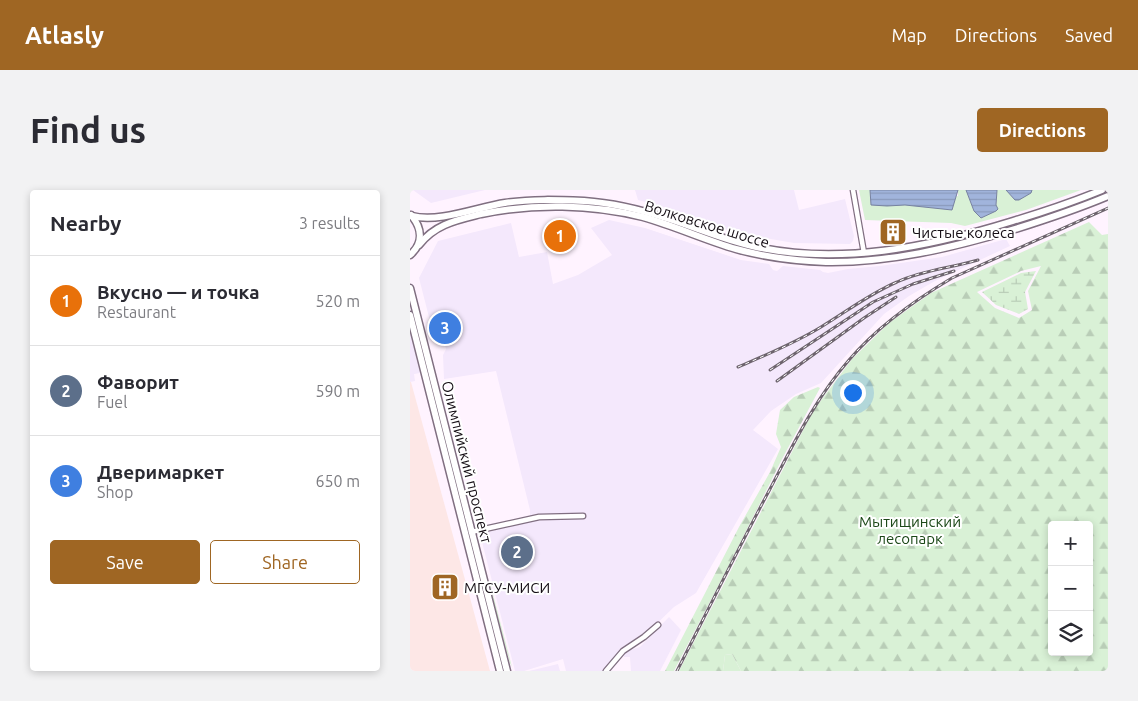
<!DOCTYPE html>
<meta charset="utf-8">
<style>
body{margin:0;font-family:Ubuntu,sans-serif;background:#f2f2f3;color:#2b2b33}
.controls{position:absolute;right:15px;bottom:15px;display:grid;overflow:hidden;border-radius:5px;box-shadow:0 2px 8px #0003}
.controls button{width:45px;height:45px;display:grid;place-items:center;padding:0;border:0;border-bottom:1px solid #e1e1e2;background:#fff;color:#2b2b33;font:25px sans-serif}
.you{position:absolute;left:442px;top:202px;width:18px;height:18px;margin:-12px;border:4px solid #fff;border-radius:50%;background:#1a73e8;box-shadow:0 0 0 8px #1a73e833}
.badge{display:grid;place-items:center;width:32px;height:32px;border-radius:50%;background:#9f6623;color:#fff;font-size:16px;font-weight:700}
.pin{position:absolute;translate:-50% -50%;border:2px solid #fff;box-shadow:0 1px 5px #0006}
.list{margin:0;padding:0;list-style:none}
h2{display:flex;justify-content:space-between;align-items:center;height:65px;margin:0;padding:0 20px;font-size:21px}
h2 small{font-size:16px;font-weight:400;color:#7c7c81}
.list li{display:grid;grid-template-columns:32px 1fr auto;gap:15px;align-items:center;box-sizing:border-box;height:90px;padding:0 20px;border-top:1px solid #e1e1e2}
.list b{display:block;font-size:19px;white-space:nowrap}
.list p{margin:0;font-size:16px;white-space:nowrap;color:#7c7c81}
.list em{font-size:16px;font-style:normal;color:#7c7c81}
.actions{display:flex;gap:10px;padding:15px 20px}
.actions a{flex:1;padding:11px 0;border:1px solid #9f6623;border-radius:5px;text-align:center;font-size:18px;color:#9f6623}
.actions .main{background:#9f6623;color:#fff}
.icon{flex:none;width:28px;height:28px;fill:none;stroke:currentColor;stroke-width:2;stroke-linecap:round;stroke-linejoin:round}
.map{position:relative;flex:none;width:698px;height:481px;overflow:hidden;border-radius:5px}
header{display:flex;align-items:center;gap:30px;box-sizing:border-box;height:70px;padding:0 25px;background:#9f6623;color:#fff}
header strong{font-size:24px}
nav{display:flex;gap:28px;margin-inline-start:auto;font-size:18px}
.intro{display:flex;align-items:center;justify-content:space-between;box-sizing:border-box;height:120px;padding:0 30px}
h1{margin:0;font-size:35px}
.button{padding:12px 22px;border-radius:5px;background:#9f6623;color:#fff;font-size:18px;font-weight:700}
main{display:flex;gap:30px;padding:0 30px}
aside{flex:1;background:#fff;border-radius:5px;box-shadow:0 2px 8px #0003}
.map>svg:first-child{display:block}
.industrial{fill:#f4e8fc}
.education{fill:#fde7e6}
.grass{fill:#d9f1d6}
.forest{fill:url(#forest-firs);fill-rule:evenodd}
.wetland{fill:url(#wetland-marsh)}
.water{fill:url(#water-rules);stroke:#7782a0}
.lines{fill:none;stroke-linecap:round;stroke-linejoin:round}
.minor-casing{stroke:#806f81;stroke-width:7}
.secondary-casing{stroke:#806f81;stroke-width:9}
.minor{stroke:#fff;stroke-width:4.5}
.secondary{stroke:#fff;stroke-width:6}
.rail-casing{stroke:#6d646d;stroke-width:3}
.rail{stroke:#fff;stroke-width:1;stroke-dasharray:4;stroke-linecap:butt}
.labels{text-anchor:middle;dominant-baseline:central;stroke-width:4;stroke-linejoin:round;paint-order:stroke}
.street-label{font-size:15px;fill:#150e15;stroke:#fff}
.poi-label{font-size:15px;fill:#150e15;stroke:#fff;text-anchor:start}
.park-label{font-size:15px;fill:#1c4818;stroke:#fff}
</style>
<header>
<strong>Atlasly</strong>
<nav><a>Map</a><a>Directions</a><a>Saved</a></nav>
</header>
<div class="intro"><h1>Find us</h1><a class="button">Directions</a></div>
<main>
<aside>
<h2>Nearby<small>3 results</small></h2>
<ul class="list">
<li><span class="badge" style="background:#e8710a">1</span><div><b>Вкусно — и точка</b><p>Restaurant</p></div><em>520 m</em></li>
<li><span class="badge" style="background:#5c6f8a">2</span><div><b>Фаворит</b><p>Fuel</p></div><em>590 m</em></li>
<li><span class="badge" style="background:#3f7fe0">3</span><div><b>Дверимаркет</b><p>Shop</p></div><em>650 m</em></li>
</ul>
<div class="actions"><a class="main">Save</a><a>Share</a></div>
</aside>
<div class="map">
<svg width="698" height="481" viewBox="0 0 698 481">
<defs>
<pattern id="forest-firs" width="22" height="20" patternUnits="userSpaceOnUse" patternTransform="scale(1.25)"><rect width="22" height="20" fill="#d9f1d6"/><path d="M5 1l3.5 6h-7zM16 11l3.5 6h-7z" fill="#b9cdb7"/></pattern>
<pattern id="wetland-marsh" width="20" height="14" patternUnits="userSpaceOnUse" patternTransform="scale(1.25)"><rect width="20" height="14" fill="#d9f1d6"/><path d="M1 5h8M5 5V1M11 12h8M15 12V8" fill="none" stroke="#b9cdb7"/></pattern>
<pattern id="water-rules" width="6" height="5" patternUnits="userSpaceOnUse" patternTransform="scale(1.25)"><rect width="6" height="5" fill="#a1b4dc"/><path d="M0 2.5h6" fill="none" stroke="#8a9abc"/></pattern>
</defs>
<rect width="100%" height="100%" fill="#fff3ff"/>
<g class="industrial">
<polygon points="3,0 75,0 21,13"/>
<polygon points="225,0 384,0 389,20 435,9 444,46 443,51 440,54 384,53 326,43 248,15 228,10"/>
<polygon points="199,30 235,38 331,70 359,74 363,80 367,81 373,76 410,80 413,82 418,83 438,79 470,76 532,67 596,49 600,56 525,91 499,106 474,124 411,193 386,204 361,221 343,240 368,259 286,403 264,417 233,447 208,462 195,481 156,481 153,469 114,481 105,481 70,344 120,331 120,320 86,181 34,189 33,165 36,159 29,129 20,131 9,88 28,51 101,33 109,67 137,62 143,94 168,85 202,65 181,38"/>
<polygon points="0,140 10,183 4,184 5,191 0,192"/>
<polygon points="259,427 271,440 250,481 221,481 220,467 214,467 214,462 230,457"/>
<polygon points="148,474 150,481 119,481"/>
</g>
<polygon class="education" points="0,192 1,192 80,481 0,481"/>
<g class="grass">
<path d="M 449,0 L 460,0 L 461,14 C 490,18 519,11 548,6 L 548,0 L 556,0 L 564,21 L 586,15 L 587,0 L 596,0 L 604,9 L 621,3 L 622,0 L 671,0 L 616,20 L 555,36 L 541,33 L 455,30 Z"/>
<polygon points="80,393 102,477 100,473 80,400"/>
<polygon points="322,464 331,481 313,481 315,465"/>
</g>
<g class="forest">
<path d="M 679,32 L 692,45 L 698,44 L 698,481 L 331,481 L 322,464 L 315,465 L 313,481 L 269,481 L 403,221 L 442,169 L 479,133 L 521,103 ZM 631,76 L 618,101 L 622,120 L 609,128 L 585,118 L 567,102 L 611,81 ZM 642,335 L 679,335 L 679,462 L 642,462 Z"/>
<polygon points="408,197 410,198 371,271 320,373 264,481 255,481 329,337 360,282 371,257 366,244 370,220 384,207"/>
</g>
<polygon class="wetland" points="626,81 615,102 618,119 609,124 586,115 572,102 611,83"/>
<g class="water">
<polygon points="460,0 548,0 542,20 495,15 477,16 461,15"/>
<polygon points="556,0 587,0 586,15 588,19 586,21 571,28 564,21"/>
<polygon points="596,0 622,0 621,3 609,10 605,10"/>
</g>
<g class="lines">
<defs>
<g id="minor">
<polyline points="443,0 454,63"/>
<polyline points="61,342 129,327 173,326"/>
<polyline points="196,481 213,461 234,447 248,435"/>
</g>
<g id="secondary">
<path d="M 2,26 C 29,33 68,17 95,13 C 121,9 148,10 174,11 C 203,13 232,20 259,29 C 287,38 314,50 342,56 C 429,76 519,57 603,31 C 633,22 663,12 692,0"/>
<path d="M 9,55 C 25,34 47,30 71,24 C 124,13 181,14 233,27 C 265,36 295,50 326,59 C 355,67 386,71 416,72 C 479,73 541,58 602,40 C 634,30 667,19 698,6"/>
<path d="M 0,65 C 14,53 12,38 1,25"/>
<polyline points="0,98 97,481"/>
<polyline points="0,125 90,481"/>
</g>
</defs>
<use href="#minor" class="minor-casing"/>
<use href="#secondary" class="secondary-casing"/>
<use href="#minor" class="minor"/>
<use href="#secondary" class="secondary"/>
<defs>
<g id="rail">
<path d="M 328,177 C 356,165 385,153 411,137 C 436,122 459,104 487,92 C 513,80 541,78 568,70"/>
<polyline points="360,180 463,112 503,94 544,81"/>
<polyline points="367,191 454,128 486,107"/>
<path d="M 267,481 C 298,420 328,359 360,299 C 384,253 405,209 439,170 C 467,137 505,110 542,88 L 698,18"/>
</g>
</defs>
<use href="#rail" class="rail-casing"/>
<use href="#rail" class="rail"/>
</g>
<defs>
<symbol id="building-square" viewBox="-11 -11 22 22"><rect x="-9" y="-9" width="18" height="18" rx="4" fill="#9f6623" stroke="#fff"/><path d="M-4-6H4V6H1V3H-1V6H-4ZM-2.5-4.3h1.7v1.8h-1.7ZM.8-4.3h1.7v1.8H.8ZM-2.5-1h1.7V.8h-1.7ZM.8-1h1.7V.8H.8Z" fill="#fff"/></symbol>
</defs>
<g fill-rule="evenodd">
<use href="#building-square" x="467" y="26" width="32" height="32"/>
<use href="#building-square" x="19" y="381" width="32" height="32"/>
</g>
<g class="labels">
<g class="street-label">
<text transform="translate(297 34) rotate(17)">Волковское шоссе</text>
<text transform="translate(57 272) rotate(76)">Олимпийский проспект</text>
</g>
<g class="poi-label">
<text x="502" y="42">Чистые колеса</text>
<text x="54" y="397">МГСУ-МИСИ</text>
</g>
<g class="park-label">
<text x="500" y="331">Мытищинский<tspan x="500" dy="17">лесопарк</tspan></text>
</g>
</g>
</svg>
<div class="controls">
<button>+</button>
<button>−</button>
<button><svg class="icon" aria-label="layers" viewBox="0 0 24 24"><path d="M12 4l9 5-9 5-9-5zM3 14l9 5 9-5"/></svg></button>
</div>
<div class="you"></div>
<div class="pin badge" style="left:150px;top:46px;background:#e8710a">1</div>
<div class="pin badge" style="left:107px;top:362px;background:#5c6f8a">2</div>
<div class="pin badge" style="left:35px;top:138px;background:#3f7fe0">3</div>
</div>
</main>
